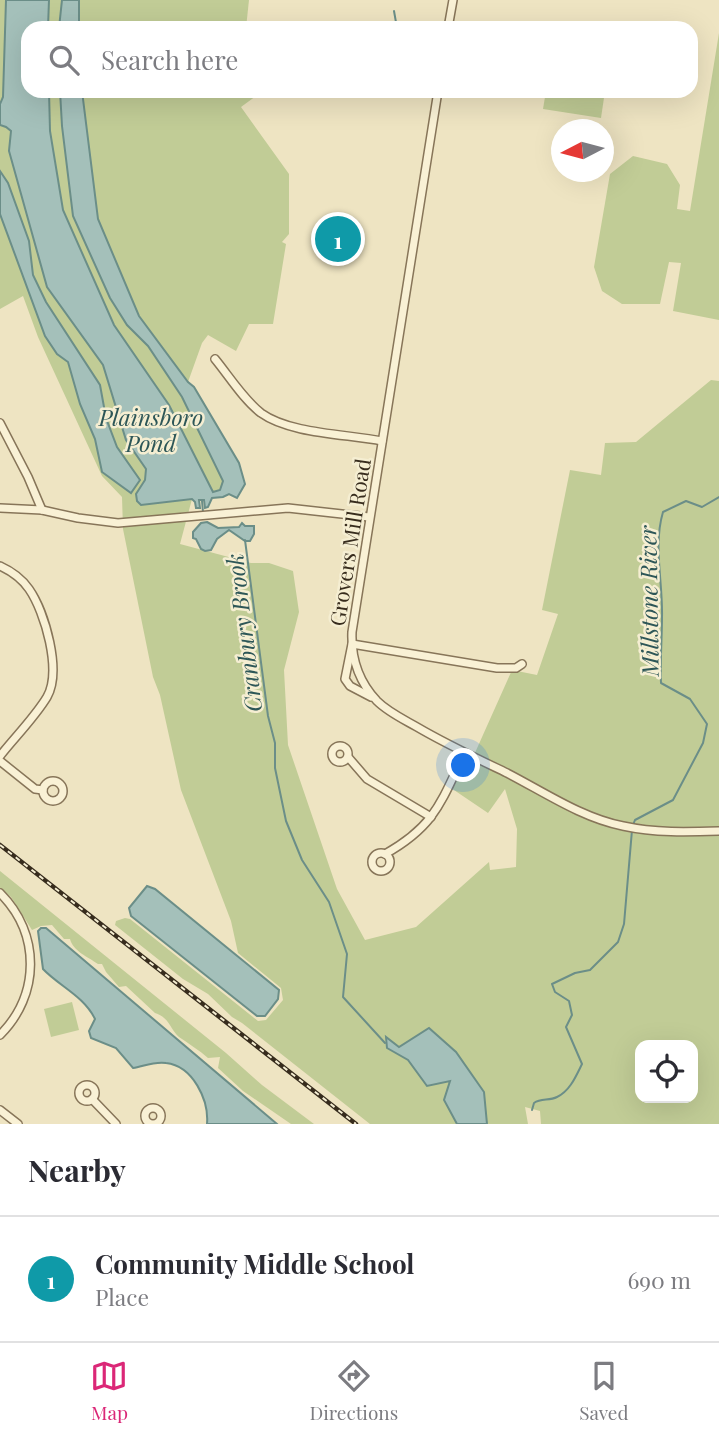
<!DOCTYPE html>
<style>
body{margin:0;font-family:"Playfair Display",serif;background:#f7f7f7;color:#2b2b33}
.controls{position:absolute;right:21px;bottom:21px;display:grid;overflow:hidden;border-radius:14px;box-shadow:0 7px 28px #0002}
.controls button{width:63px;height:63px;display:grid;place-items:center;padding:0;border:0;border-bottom:2px solid #e1e1e2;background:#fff;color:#2b2b33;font:35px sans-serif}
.compass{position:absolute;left:551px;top:119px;width:63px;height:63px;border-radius:50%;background:#fff;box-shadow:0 7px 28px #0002;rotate:264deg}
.you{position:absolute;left:464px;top:766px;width:24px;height:24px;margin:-18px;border:5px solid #fff;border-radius:50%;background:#1a73e8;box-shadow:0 0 0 10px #1a73e833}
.badge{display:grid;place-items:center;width:46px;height:46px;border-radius:50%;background:#db2777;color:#fff;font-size:23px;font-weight:700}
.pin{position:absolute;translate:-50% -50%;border:4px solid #fff;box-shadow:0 2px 7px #0006}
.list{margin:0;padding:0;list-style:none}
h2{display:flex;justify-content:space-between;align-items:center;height:91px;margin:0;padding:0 28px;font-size:30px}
h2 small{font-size:23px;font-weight:400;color:#7c7c81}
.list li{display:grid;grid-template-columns:46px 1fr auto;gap:21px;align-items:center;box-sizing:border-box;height:126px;padding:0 28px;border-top:2px solid #e1e1e2}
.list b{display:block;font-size:26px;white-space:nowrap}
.list p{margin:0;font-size:23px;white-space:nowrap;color:#7c7c81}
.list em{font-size:23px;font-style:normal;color:#7c7c81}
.icon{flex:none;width:38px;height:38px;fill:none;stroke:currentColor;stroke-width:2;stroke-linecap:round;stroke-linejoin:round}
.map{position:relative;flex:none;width:719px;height:1124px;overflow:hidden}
.search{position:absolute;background:#fff;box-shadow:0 7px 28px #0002;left:21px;right:21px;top:21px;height:77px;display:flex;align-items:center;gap:18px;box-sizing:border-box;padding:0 24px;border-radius:21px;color:#7c7c81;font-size:26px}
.sheet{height:217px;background:#fff}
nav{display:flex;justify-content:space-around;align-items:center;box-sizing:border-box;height:98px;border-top:2px solid #e1e1e2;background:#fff;font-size:19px;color:#7c7c81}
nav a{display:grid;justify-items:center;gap:4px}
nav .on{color:#db2777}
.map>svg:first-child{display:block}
.green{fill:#c1cc96;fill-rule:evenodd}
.water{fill:#a4c0ba;stroke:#6b8e88;stroke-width:2}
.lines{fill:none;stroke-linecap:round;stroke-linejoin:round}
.stream{stroke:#6b8e88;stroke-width:2}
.minor-casing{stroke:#877559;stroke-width:10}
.minor{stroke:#f9f1d5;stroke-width:7}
.rail-casing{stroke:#372c1d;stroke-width:4.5}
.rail{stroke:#f5eed2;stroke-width:2;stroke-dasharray:5;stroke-linecap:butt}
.labels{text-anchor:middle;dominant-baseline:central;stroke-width:5;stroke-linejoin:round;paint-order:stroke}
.street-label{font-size:21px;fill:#372c1d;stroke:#f5eed2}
.water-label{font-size:23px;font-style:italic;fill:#2d5657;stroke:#f5eed2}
</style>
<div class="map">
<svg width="719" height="1124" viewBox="0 0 719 1124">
<rect width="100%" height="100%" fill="#eee4c2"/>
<g class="green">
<polygon points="0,0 6,0 3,98 0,104"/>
<polygon points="49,0 62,0 59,28 48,28"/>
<polygon points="79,0 249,0 246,28 79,28"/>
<polygon points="719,33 719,320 673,311 681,263 669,262 660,304 622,304 602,291 594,267 610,174 633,156 667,164 680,185 677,209 690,211"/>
<polygon points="49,91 60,91 62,126 73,216 110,298 127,325 148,346 182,398 223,481 220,490 213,492 169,405 114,325 63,210 50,131"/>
<polygon points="82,91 263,91 241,107 289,174 289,234 282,242 286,244 273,324 249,324 236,351 208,335 202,343 188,382 139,316 98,219"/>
<polygon points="546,91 605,91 601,118 543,109"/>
<path d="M 0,125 L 6,126 L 11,131 L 9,151 L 47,287 L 103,365 L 126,440 L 146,469 L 145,480 L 141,485 L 142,505 L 192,499 L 180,544 L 251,563 L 269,563 L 293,571 L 299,612 L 284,670 L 288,745 L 337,889 L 365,940 L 416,927 L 489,862 L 490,870 L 516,867 L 517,829 L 505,789 L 488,813 L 451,788 L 468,752 L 474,755 L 512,670 L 537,675 L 558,614 L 542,610 L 570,470 L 601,475 L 605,443 L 636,442 L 711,380 L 719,381 L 719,1124 L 541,1124 L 540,1111 L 525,1107 L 528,1124 L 487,1124 L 484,1092 L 399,1047 L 387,1048 L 408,1060 L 427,1086 L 450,1081 L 444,1100 L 457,1124 L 370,1124 L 242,1023 L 232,1017 L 208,994 L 183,979 L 115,925 L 116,921 L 125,918 L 130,919 L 258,1021 L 266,1020 L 283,1000 L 281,988 L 238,953 L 231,921 L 181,790 L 160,695 L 153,677 L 123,529 L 122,497 L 102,476 L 38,337 L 23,296 L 0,309 L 0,214 L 45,336 L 57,354 L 68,362 L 80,404 L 95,439 L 102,472 L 134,471 L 117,447 L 106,418 L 100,385 L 46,302 L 33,275 L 29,241 L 8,183 L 0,171 ZM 640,1045 L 693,1045 L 693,1098 L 640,1098 Z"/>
<path d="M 0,871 L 226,1053 L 262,1085 L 314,1124 L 291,1124 L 243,1091 L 218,1068 L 220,1057 L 208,1058 C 199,1050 189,1044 179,1037 C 170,1029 169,1017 155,1013 L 126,986 L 119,987 L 106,972 L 102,964 L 98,964 C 88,957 73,951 70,939 L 64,939 L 52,925 L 41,926 L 32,930 L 11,897 L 0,888 Z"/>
<polygon points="72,1002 79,1030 51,1037 44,1009"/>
</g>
<g class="water">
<polygon points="6,0 49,0 48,28 28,28 28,91 49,91 50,131 63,210 114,325 169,405 213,492 220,490 223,481 182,397 148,346 127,325 110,298 73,216 62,126 60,91 82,91 98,219 139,316 188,382 194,387 239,463 245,484 237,498 229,494 223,497 212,498 208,507 205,508 204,500 199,500 200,508 196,508 195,502 192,499 141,505 137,501 136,494 145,480 146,469 126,440 103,365 47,287 9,151 11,131 6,127 0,125 0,104 3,97"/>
<polygon points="62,0 79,0 79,28 59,28"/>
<polygon points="0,171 8,183 29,241 33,275 46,302 100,385 106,418 117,447 140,480 131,493 102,472 95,439 80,404 68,362 57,354 45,336 0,214"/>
<polygon points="207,522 218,528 239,527 242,523 245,526 254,526 254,534 250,541 245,541 229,530 217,539 211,550 205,551 201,549 196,539 193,538 193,532 201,523"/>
<polygon points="147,886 155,889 279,990 278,999 265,1016 257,1016 131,916 129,908"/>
<path d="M 41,928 L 46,928 L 277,1124 L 207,1124 C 209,1100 193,1066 166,1063 C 155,1061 144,1066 133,1068 L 116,1048 L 91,1038 L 89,1031 L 95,1019 C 84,996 59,986 43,969 L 38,931 Z"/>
<polygon points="429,1028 456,1052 484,1092 487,1124 457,1124 444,1100 450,1081 427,1086 408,1060 387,1048 386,1037 399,1047"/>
</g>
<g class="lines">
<g class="stream">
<polyline points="394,11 397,28"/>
<polyline points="202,501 203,512"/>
<polyline points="245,540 268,716 275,743 275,768 286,821 302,860 329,902 347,954 343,997 385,1043"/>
<path d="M 633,825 L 635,820 L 673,800 L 703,743 L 707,724 L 690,699 L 661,683 C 660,661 662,639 662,617 C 663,582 653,546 663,512 L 686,501 L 702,507 L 719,497"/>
<path d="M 532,1110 L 534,1103 C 541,1098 549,1101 557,1097 C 570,1091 576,1076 582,1064 L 566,1027 L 572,1015 L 569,1001 L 555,992 L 552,984 L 575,973 L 590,970 L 618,942 L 624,924 L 632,830"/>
</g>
<defs>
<g id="minor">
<polyline points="448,28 453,0"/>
<path d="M 438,91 L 352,632 C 351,658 359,682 377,701 C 388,712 403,719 417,727 C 446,744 476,758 507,773 C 544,792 582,818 623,826 C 655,833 687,832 719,831"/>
<path d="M 215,359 C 229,376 243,399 261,413 C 290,434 347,434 382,441"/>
<polyline points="0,423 28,477 42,510"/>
<polyline points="0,508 42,510 78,518 118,523 288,508 369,517"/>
<path d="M 0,566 C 11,571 22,579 29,589 C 45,612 62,671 47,697 C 35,717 15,737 0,756"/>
<polyline points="371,697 350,686 345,679 352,644 497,668 516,668 522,664"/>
<circle cx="340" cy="754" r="8"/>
<polyline points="348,757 367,779 431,817"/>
<polyline points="0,761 35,789 43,790"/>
<circle cx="53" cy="791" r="10"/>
<circle cx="381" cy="862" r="9"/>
<path d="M 385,854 C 435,826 441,802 464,754"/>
<path d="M 0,893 C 41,934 40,995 0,1035"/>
<circle cx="87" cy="1093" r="8"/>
<polyline points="92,1099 116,1124"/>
<circle cx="153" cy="1116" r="8"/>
<polyline points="0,1110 18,1124"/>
</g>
</defs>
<use href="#minor" class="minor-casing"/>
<use href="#minor" class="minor"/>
<defs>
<polyline id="rail" points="0,845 356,1124"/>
</defs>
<use href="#rail" class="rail-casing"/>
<use href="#rail" class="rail"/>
</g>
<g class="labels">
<g class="street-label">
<text transform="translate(349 542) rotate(-81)">Grovers Mill Road</text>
</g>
<g class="water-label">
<text x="151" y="416">Plainsboro<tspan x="151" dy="26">Pond</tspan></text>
<text transform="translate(648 601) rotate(-91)">Millstone River</text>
<text transform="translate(243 633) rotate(-97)">Cranbury Brook</text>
</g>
</g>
</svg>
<div class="controls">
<button><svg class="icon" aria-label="locate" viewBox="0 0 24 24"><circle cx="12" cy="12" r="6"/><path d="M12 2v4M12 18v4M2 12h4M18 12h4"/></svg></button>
</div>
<svg class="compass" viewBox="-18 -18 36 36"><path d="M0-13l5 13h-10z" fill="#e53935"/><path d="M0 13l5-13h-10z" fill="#7c7c81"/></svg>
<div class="you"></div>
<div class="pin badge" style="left:338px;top:239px;background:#0f9aa8">1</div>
<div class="search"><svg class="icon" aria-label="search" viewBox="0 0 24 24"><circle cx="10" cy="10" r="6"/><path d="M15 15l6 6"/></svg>Search here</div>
</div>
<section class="sheet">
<h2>Nearby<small></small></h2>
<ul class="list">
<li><span class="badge" style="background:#0f9aa8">1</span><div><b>Community Middle School</b><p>Place</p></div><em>690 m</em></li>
</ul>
</section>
<nav>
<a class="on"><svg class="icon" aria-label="map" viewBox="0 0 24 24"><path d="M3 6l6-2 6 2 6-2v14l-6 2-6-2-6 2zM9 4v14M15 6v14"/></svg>Map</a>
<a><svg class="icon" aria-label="directions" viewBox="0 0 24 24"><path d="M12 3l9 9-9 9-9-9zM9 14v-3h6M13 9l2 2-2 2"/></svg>Directions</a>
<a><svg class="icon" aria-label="saved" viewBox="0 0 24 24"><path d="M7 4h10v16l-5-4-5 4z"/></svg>Saved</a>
</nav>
